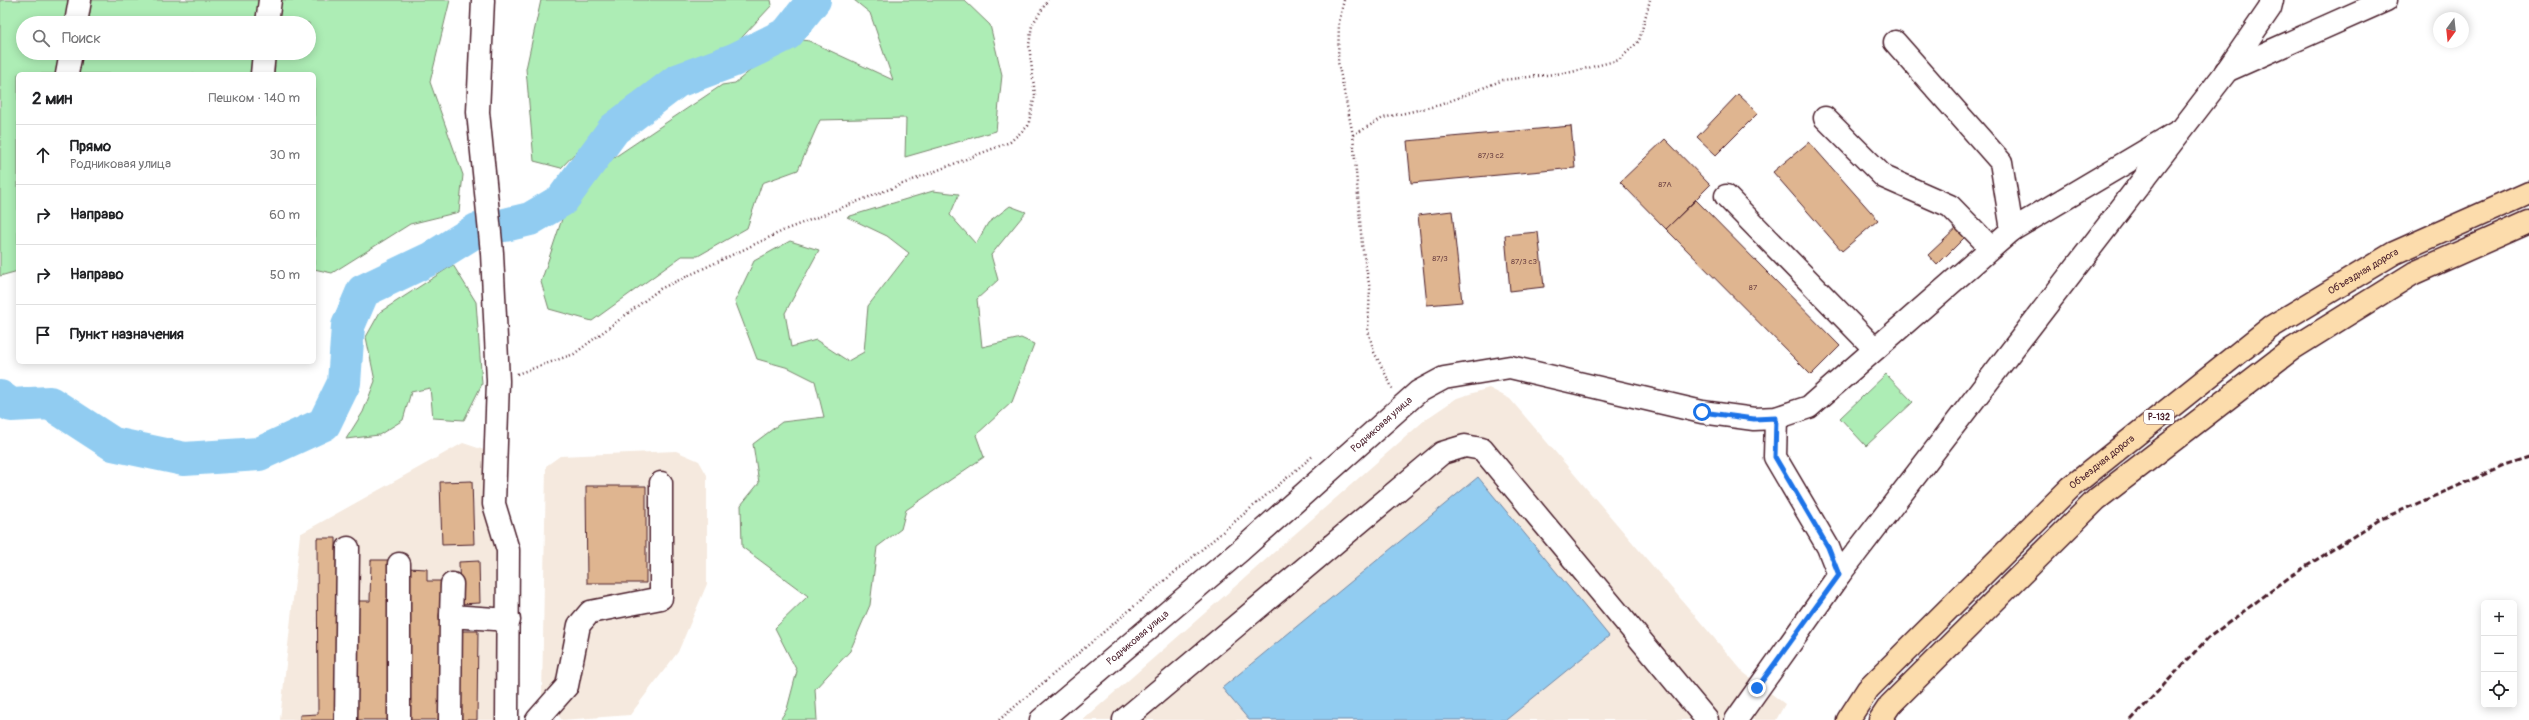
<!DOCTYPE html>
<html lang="ru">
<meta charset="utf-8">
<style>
body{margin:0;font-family:Pangolin,sans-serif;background:#f2f2f2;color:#202124}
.controls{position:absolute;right:12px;bottom:12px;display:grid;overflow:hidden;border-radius:6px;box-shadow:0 2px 10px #0003}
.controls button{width:36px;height:36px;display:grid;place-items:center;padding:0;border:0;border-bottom:1px solid #e0e0e0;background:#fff;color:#202124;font:20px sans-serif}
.compass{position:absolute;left:2433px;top:12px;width:36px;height:36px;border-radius:50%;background:#fff;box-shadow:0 2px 10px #0003;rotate:195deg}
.stop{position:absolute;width:12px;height:12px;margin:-9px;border:3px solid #1a73e8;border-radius:50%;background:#fff}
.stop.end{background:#1a73e8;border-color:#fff;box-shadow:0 1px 4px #0008}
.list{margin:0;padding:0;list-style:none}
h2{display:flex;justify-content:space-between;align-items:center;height:52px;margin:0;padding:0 16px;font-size:17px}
h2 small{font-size:13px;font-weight:400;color:#757577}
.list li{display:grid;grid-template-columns:26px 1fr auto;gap:12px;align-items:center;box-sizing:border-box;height:60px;padding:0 16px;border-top:1px solid #e0e0e0}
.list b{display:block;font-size:15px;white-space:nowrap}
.list p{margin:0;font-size:13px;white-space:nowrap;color:#757577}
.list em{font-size:13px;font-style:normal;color:#757577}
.icon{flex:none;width:22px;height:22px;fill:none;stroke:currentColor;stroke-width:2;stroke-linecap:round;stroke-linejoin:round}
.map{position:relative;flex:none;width:2529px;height:720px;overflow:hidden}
.search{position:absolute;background:#fff;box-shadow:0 2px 10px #0003;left:16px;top:16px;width:300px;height:44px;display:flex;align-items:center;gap:10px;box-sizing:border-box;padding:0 14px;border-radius:22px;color:#757577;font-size:15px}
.panel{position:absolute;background:#fff;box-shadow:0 2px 10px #0003;left:16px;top:72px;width:300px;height:292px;border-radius:6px}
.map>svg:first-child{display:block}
.built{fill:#f5e9de}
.green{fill:#adedb5;stroke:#7c8670;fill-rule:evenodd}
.water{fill:#91ccf1;stroke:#7587a2}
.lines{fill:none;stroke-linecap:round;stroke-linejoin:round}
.river{stroke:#91ccf1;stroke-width:34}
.building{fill:#dfb590;stroke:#4a1f2b}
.minor-casing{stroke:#4a1f2b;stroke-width:25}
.highway-casing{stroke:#4a1f2b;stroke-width:25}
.path{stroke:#4a1f2b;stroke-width:2.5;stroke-dasharray:1 3;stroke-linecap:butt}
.minor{stroke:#fff;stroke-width:22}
.highway{stroke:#fcdcac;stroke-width:22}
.rail{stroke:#4a1f2b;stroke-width:3;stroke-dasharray:6 3;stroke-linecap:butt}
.route{stroke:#1a73e8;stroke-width:5}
.labels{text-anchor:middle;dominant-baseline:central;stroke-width:3.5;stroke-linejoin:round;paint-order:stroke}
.number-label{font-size:8px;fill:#6f4444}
.shield{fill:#fff;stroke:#80626b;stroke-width:1}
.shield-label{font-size:9px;font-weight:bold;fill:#4a1f2b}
.street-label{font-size:10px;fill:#4a1f2b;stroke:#fff}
</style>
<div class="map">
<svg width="2529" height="720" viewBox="0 0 2529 720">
<rect width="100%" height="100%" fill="#fff"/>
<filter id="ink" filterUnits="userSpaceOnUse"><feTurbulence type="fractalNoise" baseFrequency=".025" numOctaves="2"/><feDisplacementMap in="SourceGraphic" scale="8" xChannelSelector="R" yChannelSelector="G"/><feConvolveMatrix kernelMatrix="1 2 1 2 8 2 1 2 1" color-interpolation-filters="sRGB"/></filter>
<g filter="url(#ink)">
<g class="built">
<polygon points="1489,388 1510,399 1744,673 1785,704 1776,720 1083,720 1426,419 1457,398"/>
<polygon points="463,443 490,452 498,490 498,720 280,720 300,534"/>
<polygon points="676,451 699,461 707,475 707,584 678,652 630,715 562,720 542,696 546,466 560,456"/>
</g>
<g class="green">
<path d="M 0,0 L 450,0 L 430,82 L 463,175 L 459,212 L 410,224 L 332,273 L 314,269 L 314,74 L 18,74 L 18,271 L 0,276 ZM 23,23 L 309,23 L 309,53 L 23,53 Z"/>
<polygon points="541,0 771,0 772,5 732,48 692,61 621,105 561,168 534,161 526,69"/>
<polygon points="854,0 964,0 990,25 1002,75 996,131 905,157 906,118 820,120 798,170 762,183 747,228 698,256 682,256 592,321 549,309 541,282 568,201 606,163 722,85 735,83 790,38 809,41 893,80 870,13"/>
<polygon points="933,191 959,194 950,215 976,244 988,223 1010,206 1026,212 991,255 998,280 977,299 982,347 1021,338 1034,344 1012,402 976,435 984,457 906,510 901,529 877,547 870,605 850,651 815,689 817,720 780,720 787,709 797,671 775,628 808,596 742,547 741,505 759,483 753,444 782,422 824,417 815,381 789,368 757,359 735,301 754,261 790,241 819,250 785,313 791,347 816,340 848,361 864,352 868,306 909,253 887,236 847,217"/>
<polygon points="453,265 476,302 482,384 464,420 433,418 430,388 411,392 403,420 379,435 346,439 363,412 375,381 366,337 380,312"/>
<polygon points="1886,374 1913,402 1866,446 1840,418"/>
</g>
<polygon class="water" points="1478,477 1609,636 1506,720 1249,720 1222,688"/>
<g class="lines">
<g class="river">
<polyline points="505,225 530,219 562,200 614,129 677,81 734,60 787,34 814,0"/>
<polyline points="0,397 11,405 50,403 113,444 184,459 259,454 324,424 344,383 348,326 363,291 432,258 477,230"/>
</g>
</g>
<g class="building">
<polygon points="1738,94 1758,113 1716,155 1697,137"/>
<polygon points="1571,126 1575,168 1411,183 1407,141"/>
<polygon points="1665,139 1710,185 1666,229 1620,182"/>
<polygon points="1809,142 1878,220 1842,251 1773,172"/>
<polygon points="1696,200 1840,346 1811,375 1666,229"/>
<polygon points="1452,211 1462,302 1427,305 1418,215"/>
<polygon points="1960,225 1968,234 1937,265 1928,255"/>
<polygon points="1538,232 1544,287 1510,291 1505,235"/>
<polygon points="472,481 474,544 442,545 440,482"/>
<polygon points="586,486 646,486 646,583 587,583"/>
<polygon points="317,538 336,538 338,720 300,720 300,715 318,714"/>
<polygon points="371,560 389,560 393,720 351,720 351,601 370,601"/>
<polygon points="479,561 480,603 460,604 459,562"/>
<polygon points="407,568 427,569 427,581 445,581 443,720 406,720"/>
<polygon points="458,631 478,631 477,720 457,720"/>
</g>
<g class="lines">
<defs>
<g id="minor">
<polyline points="483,0 478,112 492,253 498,381 494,504 508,550 507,720"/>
<polyline points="76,23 80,0"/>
<polyline points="267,23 270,0"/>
<polyline points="1895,42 2001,162 2012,230"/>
<polyline points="2226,71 2386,0"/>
<polyline points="67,74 71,53"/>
<polyline points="262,74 264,53"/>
<polyline points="1825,118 1884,177 1950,206 1991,248"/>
<polyline points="1726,196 1875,349"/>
<polyline points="1776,418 1775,457 1828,547 1839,575"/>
<polyline points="399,564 399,720"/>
<polyline points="451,616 452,584"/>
<polyline points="346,720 348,548"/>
<polyline points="450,720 451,616 509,620"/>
<polyline points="537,720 567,686 579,625 590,612 661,598 661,483"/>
<path id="s1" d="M 1041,720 L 1241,550 L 1418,392 L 1444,378 L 1510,367 L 1702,412 L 1754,419 L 1776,418 L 1809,407 L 2012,230 L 2179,131"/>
<polyline points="1124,720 1442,453 1465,446 1482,449 1707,720"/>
<polyline points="1736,720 1839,575 2226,72 2270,8 2272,0"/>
</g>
<g id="highway">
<path id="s2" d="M 1848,720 L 1868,689 L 2071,487 L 2271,327 L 2394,253 L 2529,193"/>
<polyline points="1880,720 1890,705 2097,499 2292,349 2414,273 2529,222"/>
</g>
</defs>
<use href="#minor" class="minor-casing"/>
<use href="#highway" class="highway-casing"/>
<g class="path">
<polyline points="1344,0 1339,21 1338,62 1353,135 1362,245 1370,289 1368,330 1374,352 1393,389"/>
<polyline points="1353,135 1383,118 1440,105 1503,80 1572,72 1619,60 1639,41 1650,0"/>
<polyline points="517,374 574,354 660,289 787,229 1010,142 1028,126 1035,95 1029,45 1032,25 1048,0"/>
<polyline points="999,720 1314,455"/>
</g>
<use href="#minor" class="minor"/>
<use href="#highway" class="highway"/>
<polyline class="rail" points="2131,720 2208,638 2291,576 2379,520 2504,466 2529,458"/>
</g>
</g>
<g class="lines" filter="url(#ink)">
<polyline class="route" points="1702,412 1754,419 1776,418 1775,457 1828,547 1839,575 1757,688"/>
</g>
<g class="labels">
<g class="number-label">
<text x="1491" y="155">87/3 с2</text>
<text x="1665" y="184">87А</text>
<text x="1440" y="258">87/3</text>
<text x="1524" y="261">87/3 с3</text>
<text x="1753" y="287">87</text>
</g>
<rect class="shield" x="2144" y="410" width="30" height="14" rx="3"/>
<g class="shield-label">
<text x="2159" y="417">Р-132</text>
</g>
<g class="street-label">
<text stroke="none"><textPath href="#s2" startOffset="687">Объездная дорога</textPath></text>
<text stroke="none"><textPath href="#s1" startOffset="451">Родниковая улица</textPath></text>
<text stroke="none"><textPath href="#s2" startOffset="363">Объездная дорога</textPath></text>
<text stroke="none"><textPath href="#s1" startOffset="127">Родниковая улица</textPath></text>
</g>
</g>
</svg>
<div class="controls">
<button>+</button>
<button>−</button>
<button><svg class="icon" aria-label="locate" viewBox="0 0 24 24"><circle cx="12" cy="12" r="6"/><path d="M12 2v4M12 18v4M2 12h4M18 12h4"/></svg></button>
</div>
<svg class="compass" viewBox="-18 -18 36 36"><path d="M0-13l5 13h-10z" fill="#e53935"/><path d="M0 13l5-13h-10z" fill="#757577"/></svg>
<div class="stop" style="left:1702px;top:412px"></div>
<div class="stop end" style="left:1757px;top:688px"></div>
<div class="search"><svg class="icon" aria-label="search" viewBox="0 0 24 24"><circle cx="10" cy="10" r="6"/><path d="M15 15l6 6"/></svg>Поиск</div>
<section class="panel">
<h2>2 мин<small>Пешком · 140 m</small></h2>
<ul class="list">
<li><svg class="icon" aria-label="ahead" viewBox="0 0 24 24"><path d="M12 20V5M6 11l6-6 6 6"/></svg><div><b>Прямо</b><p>Родниковая улица</p></div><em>30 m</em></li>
<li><svg class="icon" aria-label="right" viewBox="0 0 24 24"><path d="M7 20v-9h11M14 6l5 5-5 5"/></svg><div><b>Направо</b></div><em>60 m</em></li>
<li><svg class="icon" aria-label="right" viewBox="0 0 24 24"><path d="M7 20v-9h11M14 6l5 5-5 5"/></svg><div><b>Направо</b></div><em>50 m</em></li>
<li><svg class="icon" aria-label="arrive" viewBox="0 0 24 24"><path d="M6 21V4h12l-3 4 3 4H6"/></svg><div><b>Пункт назначения</b></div></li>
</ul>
</section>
</div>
